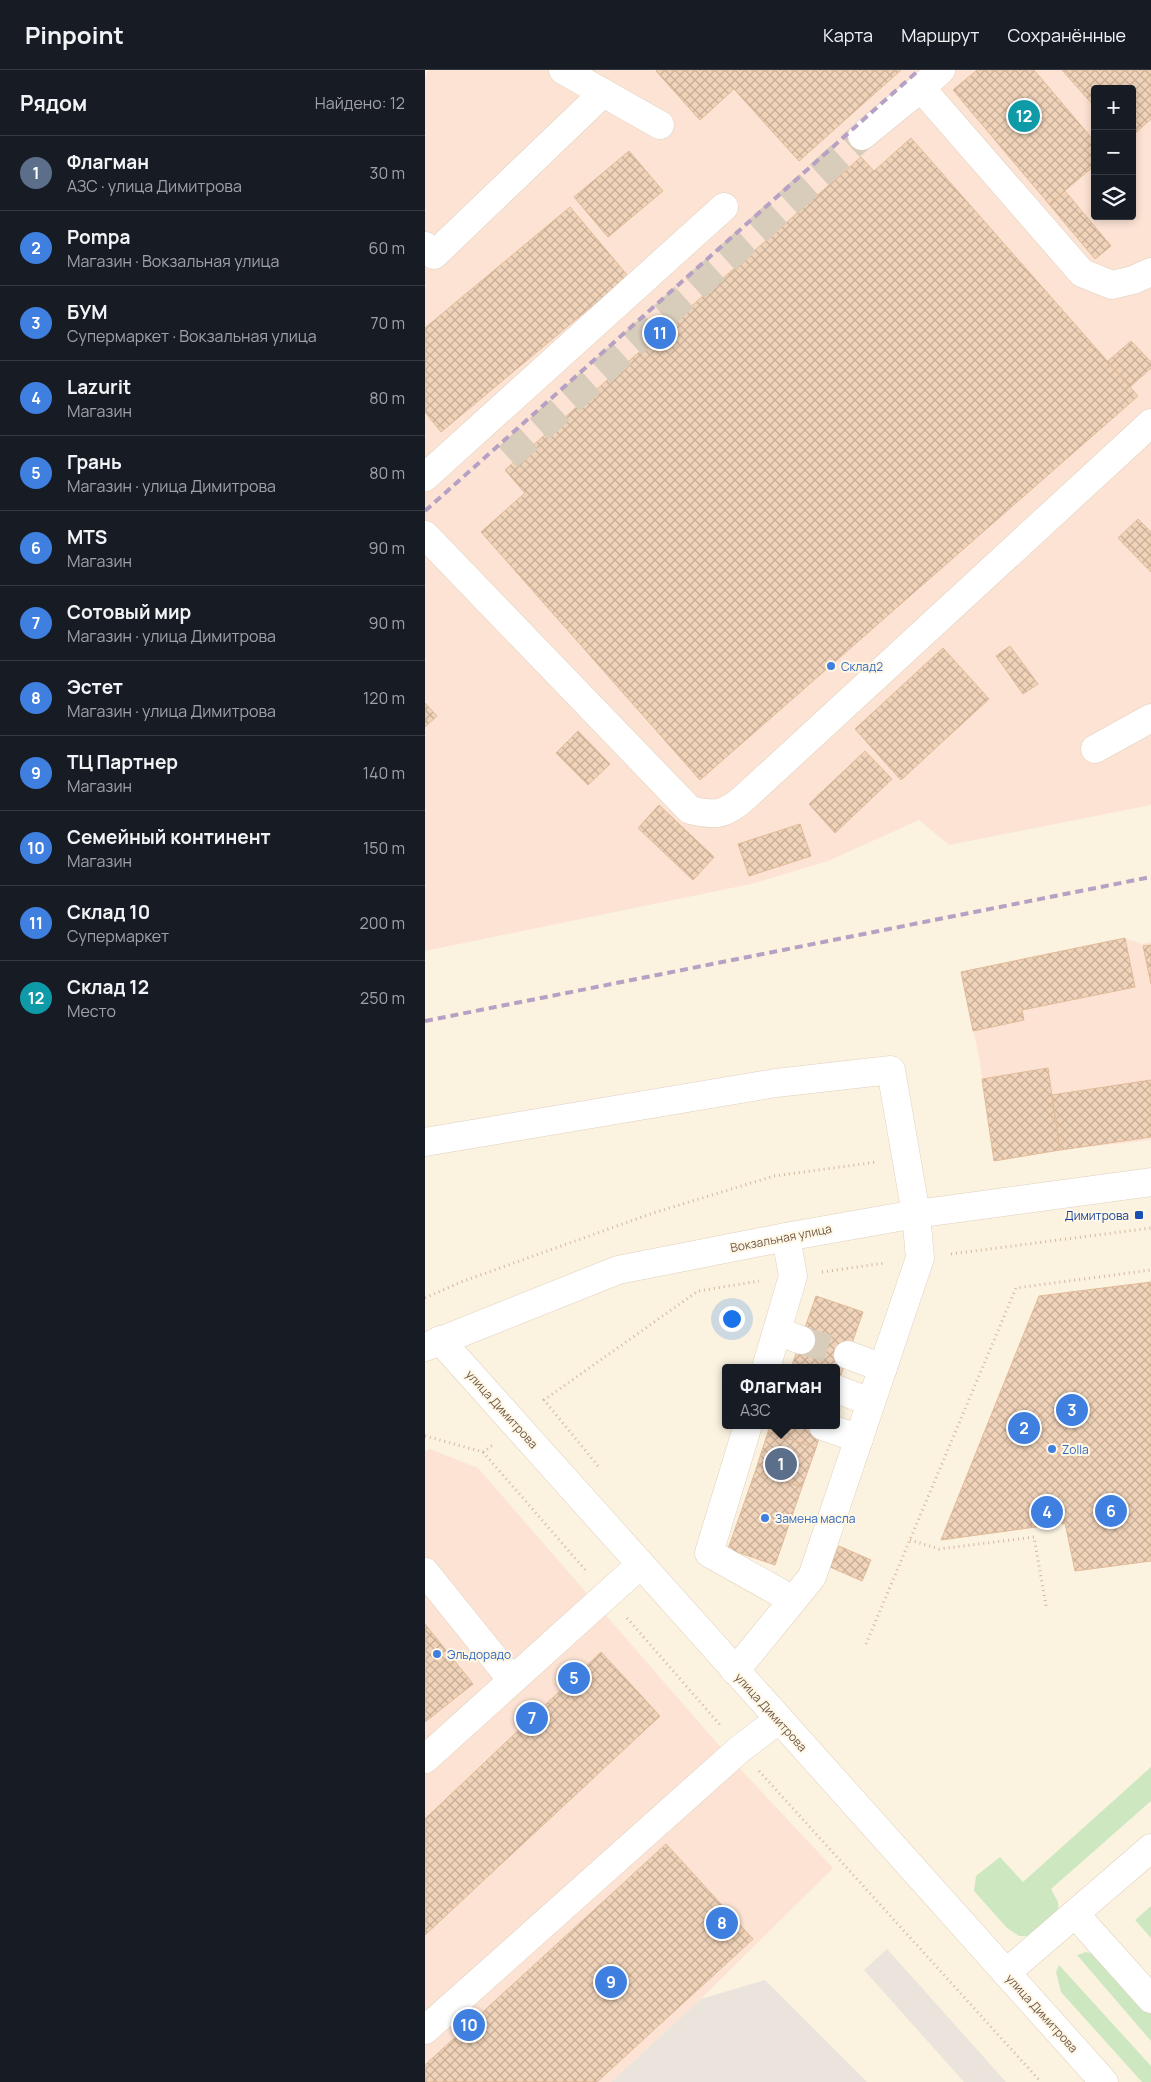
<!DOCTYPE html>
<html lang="ru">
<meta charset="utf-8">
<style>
body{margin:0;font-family:Manrope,sans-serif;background:#242831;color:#f1f3f6}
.controls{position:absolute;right:15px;top:15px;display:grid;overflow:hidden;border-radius:5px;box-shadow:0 2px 8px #0003}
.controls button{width:45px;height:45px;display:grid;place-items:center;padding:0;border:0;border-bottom:1px solid #363941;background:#171b24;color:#f1f3f6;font:25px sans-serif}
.you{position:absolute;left:306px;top:1248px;width:18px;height:18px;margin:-12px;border:4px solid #fff;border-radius:50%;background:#1a73e8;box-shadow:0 0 0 8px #1a73e833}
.badge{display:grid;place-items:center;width:32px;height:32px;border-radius:50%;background:#2563eb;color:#fff;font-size:16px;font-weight:700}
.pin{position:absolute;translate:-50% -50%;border:2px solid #fff;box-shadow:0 1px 5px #0006}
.popup{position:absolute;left:297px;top:1294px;width:118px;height:65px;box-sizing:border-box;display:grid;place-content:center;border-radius:5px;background:#171b24;filter:drop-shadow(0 1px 4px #0005);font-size:16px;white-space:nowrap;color:#9ea1a6}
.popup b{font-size:19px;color:#f1f3f6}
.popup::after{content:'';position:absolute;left:50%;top:100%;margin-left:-10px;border:10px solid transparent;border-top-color:#171b24}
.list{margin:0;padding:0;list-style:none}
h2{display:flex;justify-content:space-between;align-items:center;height:65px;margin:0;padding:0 20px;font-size:21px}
h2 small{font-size:16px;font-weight:400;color:#9ea1a6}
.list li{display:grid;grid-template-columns:32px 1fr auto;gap:15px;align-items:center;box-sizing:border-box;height:75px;padding:0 20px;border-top:1px solid #363941}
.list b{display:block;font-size:19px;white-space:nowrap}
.list p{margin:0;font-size:16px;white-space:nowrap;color:#9ea1a6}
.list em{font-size:16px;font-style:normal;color:#9ea1a6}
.icon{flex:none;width:28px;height:28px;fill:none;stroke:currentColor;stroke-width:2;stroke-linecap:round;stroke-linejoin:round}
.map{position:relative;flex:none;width:726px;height:2012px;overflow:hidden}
header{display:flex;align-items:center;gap:30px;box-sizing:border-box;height:70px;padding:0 25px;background:#171b24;border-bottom:1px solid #363941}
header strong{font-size:24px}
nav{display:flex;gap:28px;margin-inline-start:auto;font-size:18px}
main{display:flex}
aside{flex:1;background:#171b24}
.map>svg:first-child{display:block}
.commercial{fill:#fce3d4;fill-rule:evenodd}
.industrial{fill:#eae4dc}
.grass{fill:#cde8c0}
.building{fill:url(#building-cross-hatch);stroke:#e2bb99}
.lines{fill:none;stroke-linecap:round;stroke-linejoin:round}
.minor-tunnel{stroke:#d8cdba;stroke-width:28;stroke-dasharray:28 14;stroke-linecap:butt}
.minor-casing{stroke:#dfd0bd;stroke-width:29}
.path{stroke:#d4b79c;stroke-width:3;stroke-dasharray:1 4;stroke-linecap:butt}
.minor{stroke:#fff;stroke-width:28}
.rail{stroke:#b6a0c3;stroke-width:4;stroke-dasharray:8 5;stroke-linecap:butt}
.shop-dot{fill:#3f7fe0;stroke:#fff7e6;stroke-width:2}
.transit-dot{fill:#1a4fb4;stroke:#fff7e6;stroke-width:2}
.labels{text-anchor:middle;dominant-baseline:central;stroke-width:4;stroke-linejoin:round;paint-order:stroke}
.shop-label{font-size:12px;fill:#366cbe;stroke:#fff7e6;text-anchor:start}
.transit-label{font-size:12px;fill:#164399;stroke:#fff7e6;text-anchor:end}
.street-label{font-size:12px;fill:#715a48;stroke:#fff7e6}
</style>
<header>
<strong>Pinpoint</strong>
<nav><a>Карта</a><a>Маршрут</a><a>Сохранённые</a></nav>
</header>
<main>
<aside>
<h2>Рядом<small>Найдено: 12</small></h2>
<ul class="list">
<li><span class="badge" style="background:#5c6f8a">1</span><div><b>Флагман</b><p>АЗС · улица Димитрова</p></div><em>30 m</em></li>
<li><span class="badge" style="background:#3f7fe0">2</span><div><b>Pompa</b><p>Магазин · Вокзальная улица</p></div><em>60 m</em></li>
<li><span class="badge" style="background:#3f7fe0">3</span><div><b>БУМ</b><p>Супермаркет · Вокзальная улица</p></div><em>70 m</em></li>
<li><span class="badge" style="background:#3f7fe0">4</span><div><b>Lazurit</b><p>Магазин</p></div><em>80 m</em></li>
<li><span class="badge" style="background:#3f7fe0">5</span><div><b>Грань</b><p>Магазин · улица Димитрова</p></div><em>80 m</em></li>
<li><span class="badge" style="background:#3f7fe0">6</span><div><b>MTS</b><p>Магазин</p></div><em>90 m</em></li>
<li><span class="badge" style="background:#3f7fe0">7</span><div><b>Сотовый мир</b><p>Магазин · улица Димитрова</p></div><em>90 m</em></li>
<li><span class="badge" style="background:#3f7fe0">8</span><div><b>Эстет</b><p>Магазин · улица Димитрова</p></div><em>120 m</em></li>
<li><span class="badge" style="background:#3f7fe0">9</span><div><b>ТЦ Партнер</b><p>Магазин</p></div><em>140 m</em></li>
<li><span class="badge" style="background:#3f7fe0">10</span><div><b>Семейный континент</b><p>Магазин</p></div><em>150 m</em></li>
<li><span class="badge" style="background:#3f7fe0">11</span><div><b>Склад 10</b><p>Супермаркет</p></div><em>200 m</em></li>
<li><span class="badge" style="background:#0f9aa8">12</span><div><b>Склад 12</b><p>Место</p></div><em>250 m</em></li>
</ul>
</aside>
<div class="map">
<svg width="726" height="2012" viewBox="0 0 726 2012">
<defs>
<pattern id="building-cross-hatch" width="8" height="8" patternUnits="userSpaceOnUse" patternTransform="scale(1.25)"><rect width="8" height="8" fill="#f0d3b9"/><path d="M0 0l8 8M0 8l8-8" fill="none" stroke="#c7ae98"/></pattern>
</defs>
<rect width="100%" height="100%" fill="#fbf3e0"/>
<g class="commercial">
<path d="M 3,0 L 726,0 L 726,735 L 524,775 L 494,750 L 403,791 L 326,814 L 0,881 L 0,7 ZM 670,19 L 707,19 L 707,146 L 670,146 Z"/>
<polygon points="700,868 717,874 726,872 726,1070 635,1080 569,1091 554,987 536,902"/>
<polygon points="5,1379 53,1398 305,1688 408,1798 276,1929 186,2012 0,2012 0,1381"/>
</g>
<g class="industrial">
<polygon points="462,1879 581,2012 539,2012 439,1900"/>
<polygon points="340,1910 442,2012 186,2012 276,1929"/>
</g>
<g class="grass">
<polygon points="726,1697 726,1731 626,1819 633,1832 634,1844 609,1866 594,1866 582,1858 549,1821 551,1806 575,1787 598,1812"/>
<polygon points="726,1836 726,1868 710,1850"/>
<polygon points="661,1882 677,1886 726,1943 726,1971 652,1885"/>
<polygon points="634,1895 726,1996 726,2012 717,2012 636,1922 631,1902"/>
</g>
<g class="building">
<polygon points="232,0 476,0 374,91 309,19 275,50 231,1"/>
<polygon points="552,0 609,0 670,72 670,95 624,134 528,20"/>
<polygon points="637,0 726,0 726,49 707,66 707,19 670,19 670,37"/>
<polygon points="486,68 713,326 275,710 56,462 100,423 80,400 436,87 449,101"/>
<polygon points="204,81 238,121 183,167 149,127"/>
<polygon points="640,121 686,176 670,189 624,134"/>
<polygon points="145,137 203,206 16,362 0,342 0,258"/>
<polygon points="706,271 726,292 726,298 705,317 683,291"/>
<polygon points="713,449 726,462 726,502 693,468"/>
<polygon points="585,576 613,614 598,624 571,586"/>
<polygon points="518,578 564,629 476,710 430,659"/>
<polygon points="0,633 12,646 0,657"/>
<polygon points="153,661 185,694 163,715 131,683"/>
<polygon points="440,681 467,709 410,763 384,734"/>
<polygon points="234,735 289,787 268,810 213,758"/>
<polygon points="375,754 386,786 324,806 313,774"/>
<polygon points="700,868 710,917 597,940 599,950 548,961 536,902"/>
<polygon points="726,875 726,914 718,876"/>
<polygon points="623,998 635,1080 569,1091 557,1009"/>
<polygon points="726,1010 726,1067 635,1080 627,1025"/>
<polygon points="726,1212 726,1491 650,1501 640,1453 516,1470 614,1226"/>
<polygon points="391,1226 438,1242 411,1319 411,1298 366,1298"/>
<polygon points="346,1355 398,1355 391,1378 343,1362"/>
<polygon points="343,1362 391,1378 377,1417 330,1402"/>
<polygon points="330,1402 377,1417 350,1495 303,1479"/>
<polygon points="414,1476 446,1490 437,1511 405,1497"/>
<polygon points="0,1554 48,1614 0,1652"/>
<polygon points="176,1582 235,1646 0,1865 0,1749"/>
<polygon points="241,1774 328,1869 172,2012 0,2012 0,1995"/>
</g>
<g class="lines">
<g class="minor-tunnel">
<polyline points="83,387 437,66"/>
<polyline points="376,1270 423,1285"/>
</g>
<defs>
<g id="minor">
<polyline points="138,0 235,55"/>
<polyline points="496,18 516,0"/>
<polyline points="437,66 496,18 657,203 687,215 708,210 726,202"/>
<polyline points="0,176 9,185 178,23"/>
<polyline points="0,407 299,137"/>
<path d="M 0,465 L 265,740 C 290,746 300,745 319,728 L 726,353"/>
<polyline points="670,679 726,648"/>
<polyline points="0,1072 351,1013 466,1000 491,1144 495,1188 387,1507 310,1601"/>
<polyline points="352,1261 376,1270"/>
<polyline points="15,1270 679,2012"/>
<polyline points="0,1277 193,1200 361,1167 491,1144 726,1112"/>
<polyline points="423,1285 458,1298"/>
<polyline points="341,1298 368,1206 361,1167"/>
<polyline points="411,1319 446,1332"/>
<polyline points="323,1355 284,1483 368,1530"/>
<polyline points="398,1356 434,1369"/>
<polyline points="0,1502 87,1610"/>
<polyline points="0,1689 215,1495"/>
<polyline points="650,1844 726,1929"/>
<polyline points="581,1903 726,1778"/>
<polyline points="0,1960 316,1678 353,1650"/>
</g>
</defs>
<use href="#minor" class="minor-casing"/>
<g class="path">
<polyline points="526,1184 726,1158"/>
<polyline points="397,1202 460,1193"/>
<polyline points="0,1228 36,1212 228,1143 349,1106 452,1092"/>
<polyline points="0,1366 58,1382 68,1375"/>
<polyline points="58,1382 162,1502"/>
<polyline points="173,1396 119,1330 273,1221 334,1211"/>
<polyline points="485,1470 514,1479 609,1467 621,1536"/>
<polyline points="202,1548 296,1656"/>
<polyline points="441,1574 591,1218 726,1200"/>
<polyline points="334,1701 616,2012"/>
</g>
<use href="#minor" class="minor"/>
<g class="rail">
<polyline points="0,441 494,0"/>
<polyline points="0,951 726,807"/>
</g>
</g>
<g class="shop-dot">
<circle cx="406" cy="596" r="5"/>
<circle cx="627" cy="1379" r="5"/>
<circle cx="340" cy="1448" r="5"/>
<circle cx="12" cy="1584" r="5"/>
</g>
<rect class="transit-dot" x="709" y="1140" width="10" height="10" rx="2.5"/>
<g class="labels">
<g class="shop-label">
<text x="416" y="596">Склад2</text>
<text x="637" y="1379">Zolla</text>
<text x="350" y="1448">Замена масла</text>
<text x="22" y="1584">Эльдорадо</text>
</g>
<g class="transit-label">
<text x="704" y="1145">Димитрова</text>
</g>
<g class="street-label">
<text transform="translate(356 1168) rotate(-11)">Вокзальная улица</text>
<text transform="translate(77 1339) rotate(48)">улица Димитрова</text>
<text transform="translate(346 1642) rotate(48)">улица Димитрова</text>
<text transform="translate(617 1943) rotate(48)">улица Димитрова</text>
</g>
</g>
</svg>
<div class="controls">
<button>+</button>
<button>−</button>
<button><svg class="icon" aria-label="layers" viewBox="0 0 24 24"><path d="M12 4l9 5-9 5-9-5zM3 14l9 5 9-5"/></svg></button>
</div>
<div class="you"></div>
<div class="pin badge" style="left:356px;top:1394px;background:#5c6f8a">1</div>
<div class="popup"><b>Флагман</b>АЗС</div>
<div class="pin badge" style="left:599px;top:1358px;background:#3f7fe0">2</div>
<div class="pin badge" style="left:647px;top:1340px;background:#3f7fe0">3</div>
<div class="pin badge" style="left:622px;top:1442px;background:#3f7fe0">4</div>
<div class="pin badge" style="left:149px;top:1608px;background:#3f7fe0">5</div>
<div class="pin badge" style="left:686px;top:1441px;background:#3f7fe0">6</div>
<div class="pin badge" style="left:107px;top:1648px;background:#3f7fe0">7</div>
<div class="pin badge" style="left:297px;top:1853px;background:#3f7fe0">8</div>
<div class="pin badge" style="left:186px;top:1912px;background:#3f7fe0">9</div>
<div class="pin badge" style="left:44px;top:1955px;background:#3f7fe0">10</div>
<div class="pin badge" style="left:235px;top:263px;background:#3f7fe0">11</div>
<div class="pin badge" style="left:599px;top:46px;background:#0f9aa8">12</div>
</div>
</main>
